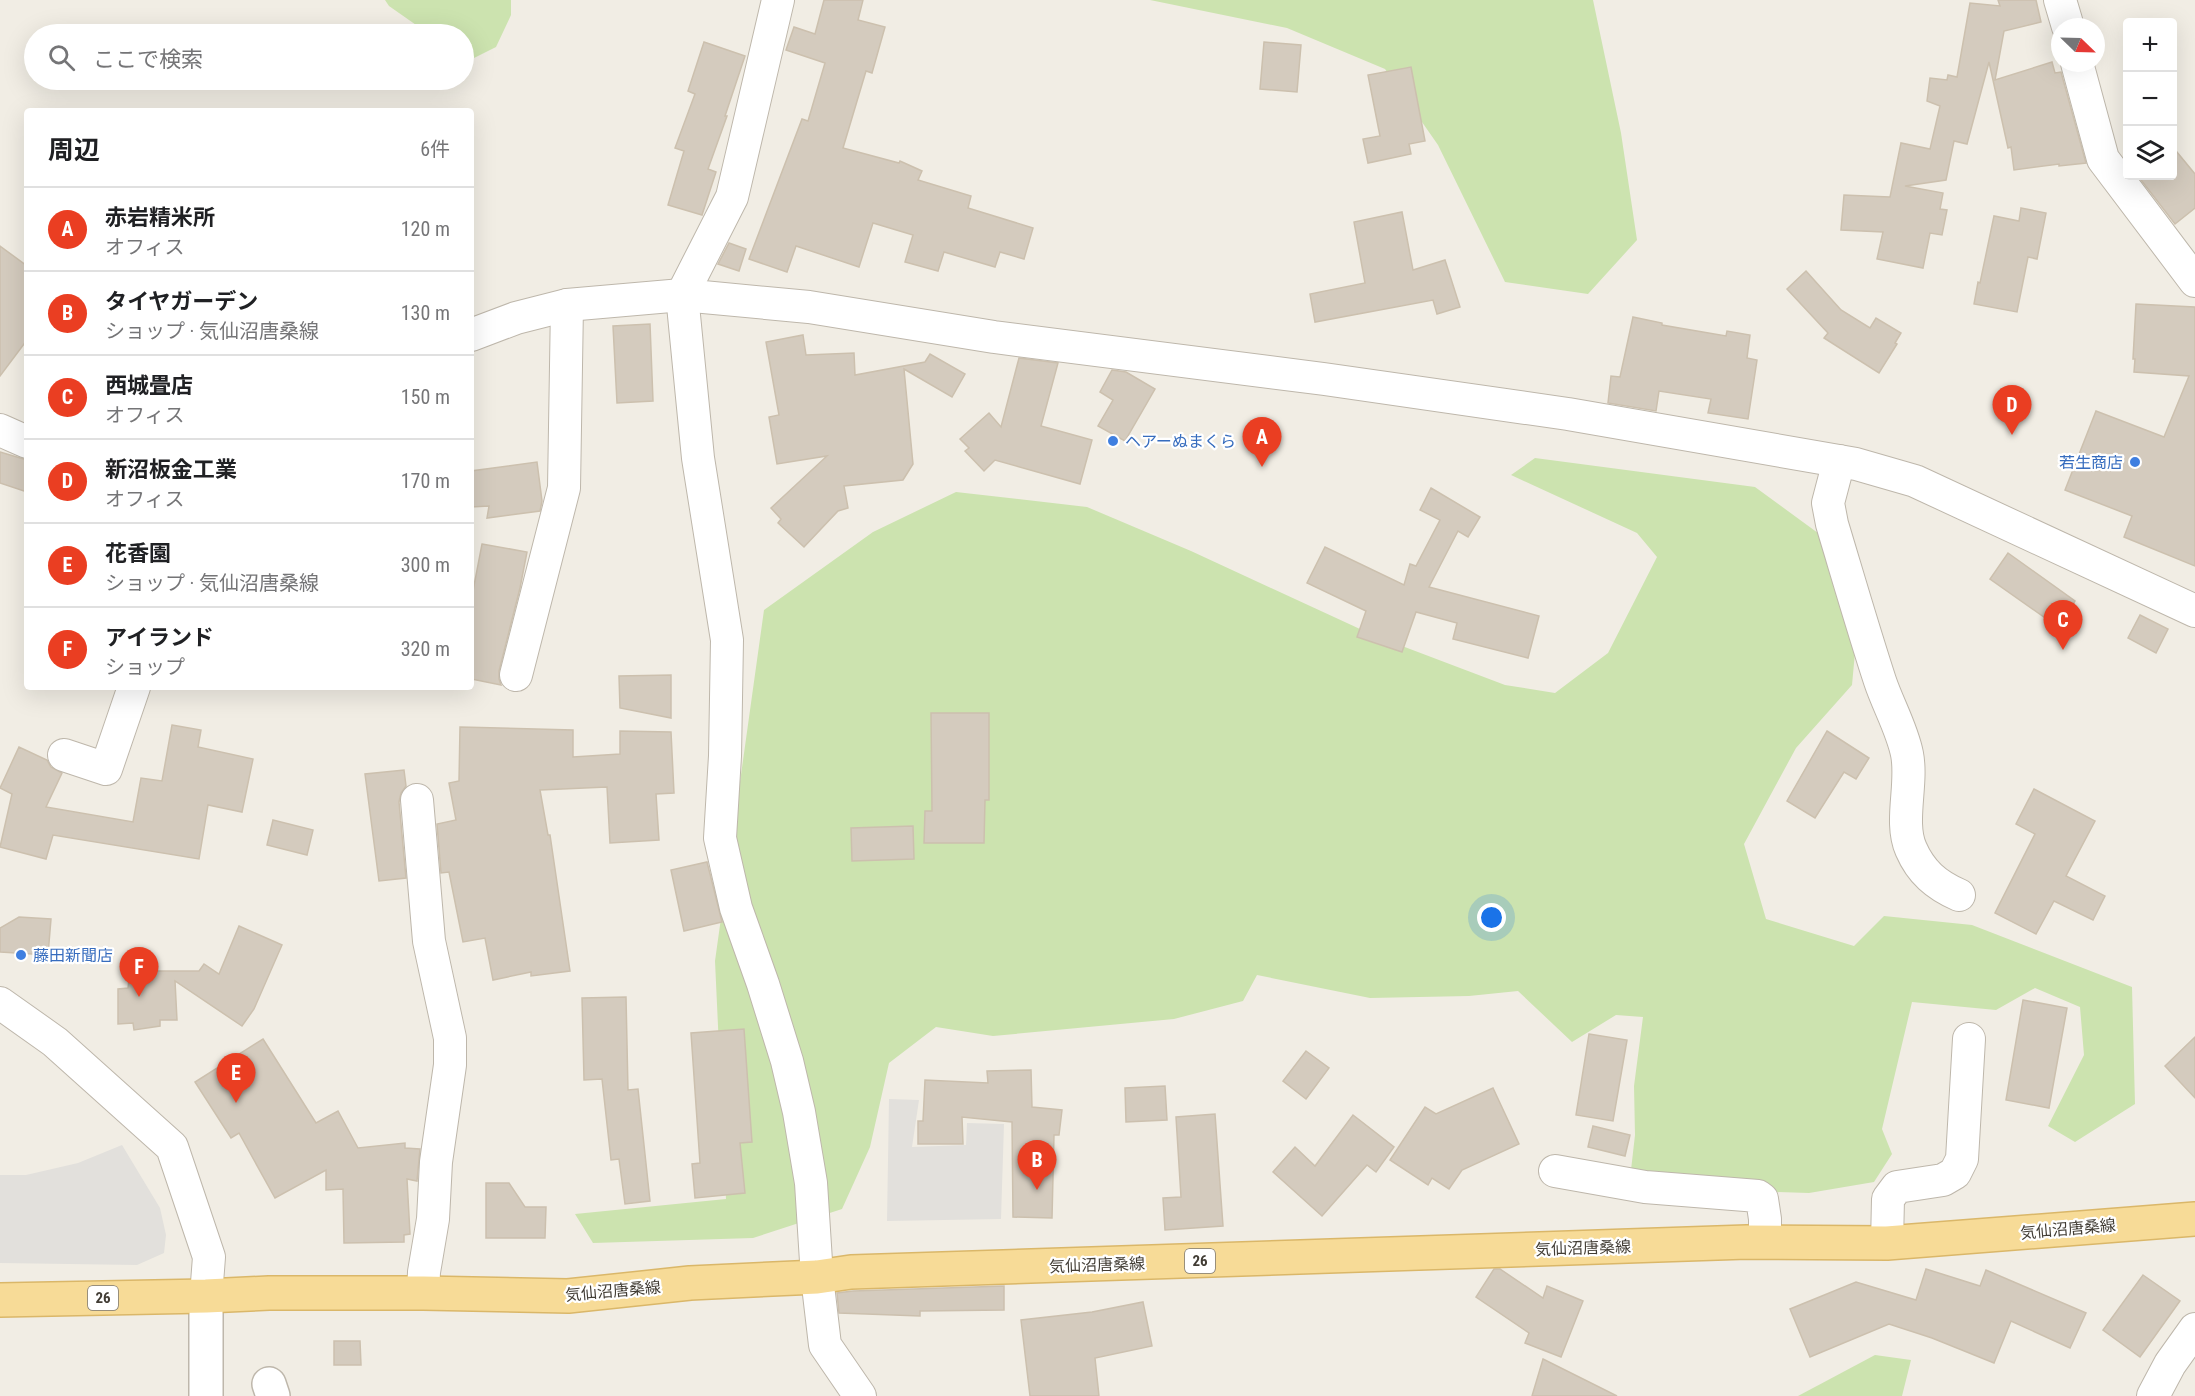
<!DOCTYPE html>
<html lang="ja">
<meta charset="utf-8">
<style>
body{margin:0;font-family:"Roboto Condensed","Noto Sans JP",sans-serif;background:#f2f2f2;color:#202124}
.controls{position:absolute;right:18px;top:18px;display:grid;overflow:hidden;border-radius:6px;box-shadow:0 6px 24px #0002}
.controls button{width:54px;height:54px;display:grid;place-items:center;padding:0;border:0;border-bottom:2px solid #e0e0e0;background:#fff;color:#202124;font:30px sans-serif}
.compass{position:absolute;left:2051px;top:18px;width:54px;height:54px;border-radius:50%;background:#fff;box-shadow:0 6px 24px #0002;rotate:113deg}
.you{position:absolute;left:1492px;top:918px;width:21px;height:21px;margin:-15px;border:4px solid #fff;border-radius:50%;background:#1a73e8;box-shadow:0 0 0 9px #1a73e833}
.badge{display:grid;place-items:center;width:39px;height:39px;border-radius:50%;background:#ea3e22;color:#fff;font-size:20px;font-weight:700}
.pin{position:absolute;translate:-50% -50px;filter:drop-shadow(0 2px 3px #0008)}
.pin::after{content:'';position:absolute;top:32px;width:21px;height:18px;background:inherit;clip-path:polygon(0 0,100% 0,50% 100%)}
.list{margin:0;padding:0;list-style:none}
h2{display:flex;justify-content:space-between;align-items:center;height:78px;margin:0;padding:0 24px;font-size:26px}
h2 small{font-size:20px;font-weight:400;color:#757577}
.list li{display:grid;grid-template-columns:39px 1fr auto;gap:18px;align-items:center;box-sizing:border-box;height:84px;padding:0 24px;border-top:2px solid #e0e0e0}
.list b{display:block;font-size:22px;white-space:nowrap}
.list p{margin:0;font-size:20px;white-space:nowrap;color:#757577}
.list em{font-size:20px;font-style:normal;color:#757577}
.icon{flex:none;width:33px;height:33px;fill:none;stroke:currentColor;stroke-width:2;stroke-linecap:round;stroke-linejoin:round}
.map{position:relative;flex:none;width:2195px;height:1396px;overflow:hidden}
.search{position:absolute;background:#fff;box-shadow:0 6px 24px #0002;left:24px;top:24px;width:450px;height:66px;display:flex;align-items:center;gap:15px;box-sizing:border-box;padding:0 21px;border-radius:33px;color:#757577;font-size:22px}
.panel{position:absolute;background:#fff;box-shadow:0 6px 24px #0002;left:24px;top:108px;width:450px;height:582px;border-radius:6px}
.map>svg:first-child{display:block}
.green{fill:#cce3af}
.parking{fill:#e2e0dc}
.building{fill:#d4cbbe;stroke:#ccc0ae;stroke-width:1.5}
.lines{fill:none;stroke-linecap:round;stroke-linejoin:round}
.minor-casing{stroke:#beb7ab;stroke-width:34}
.tertiary-casing{stroke:#beb7ab;stroke-width:36}
.primary-casing{stroke:#dab769;stroke-width:36}
.minor{stroke:#fff;stroke-width:32}
.tertiary{stroke:#fff;stroke-width:33}
.primary{stroke:#f7db97;stroke-width:33}
.shop-dot{fill:#3f7fe0;stroke:#fff;stroke-width:2}
.labels{text-anchor:middle;dominant-baseline:central;stroke-width:4.5;stroke-linejoin:round;paint-order:stroke}
.shield{fill:#fff;stroke:#7b7772;stroke-width:1.5}
.shield-label{font-size:15px;font-weight:bold;fill:#423d35}
.shop-label{font-size:16px;fill:#366cbe;stroke:#fff;text-anchor:start}
.street-label{font-size:16px;fill:#423d35;stroke:#fff}
</style>
<div class="map">
<svg width="2195" height="1396" viewBox="0 0 2195 1396">
<rect width="100%" height="100%" fill="#f1ede4"/>
<g class="green">
<polygon points="385,0 511,0 511,15 496,47 466,62 464,60 464,34 429,34 389,6"/>
<polygon points="1150,0 1593,0 1621,133 1637,240 1588,294 1505,282 1438,145 1385,69 1287,28"/>
<polygon points="1535,458 1755,487 1833,544 1860,598 1852,685 1796,748 1744,844 1766,919 1854,946 1884,916 1972,925 2132,987 2135,1104 2075,1142 2048,1126 2084,1055 2080,1007 2035,988 1996,1010 1912,1002 1882,1129 1892,1154 1874,1182 1809,1193 1775,1192 1738,1178 1674,1180 1631,1170 1635,1135 1634,1086 1643,1017 1616,1015 1572,1042 1518,991 1469,996 1370,998 1257,975 1243,1001 1174,1019 993,1036 936,1027 889,1063 870,1147 842,1209 753,1238 593,1243 575,1214 726,1199 715,961 764,610 873,532 956,492 1087,507 1191,551 1373,635 1505,685 1555,693 1608,653 1657,557 1637,533 1511,475"/>
<polygon points="1875,1355 1911,1360 1902,1396 1798,1396"/>
</g>
<g class="parking">
<polygon points="889,1099 919,1100 912,1147 966,1145 967,1123 1004,1124 1001,1219 887,1221"/>
<polygon points="122,1145 160,1208 166,1235 164,1253 137,1265 0,1263 0,1175 26,1175 78,1163"/>
</g>
<g class="building">
<polygon points="824,0 863,0 858,20 885,27 872,73 866,71 843,148 899,163 900,161 922,171 918,180 971,196 968,208 1033,228 1024,259 1000,252 995,267 944,252 938,271 905,262 913,235 873,223 859,267 796,246 787,272 749,259 802,119 808,121 825,63 786,50 794,27 815,34"/>
<polygon points="1998,0 2036,0 2041,22 2004,31 1995,80 2052,62 2055,73 2061,72 2086,163 2059,166 2059,164 2014,170 2011,147 2008,148 1989,62 1967,144 1954,141 1946,180 1905,186 1943,193 1940,209 1947,210 1942,235 1930,233 1923,268 1877,259 1883,232 1841,230 1844,195 1890,197 1901,143 1930,149 1940,106 1927,101 1930,78 1947,80 1948,75 1957,77 1970,3 2000,6"/>
<polygon points="704,42 745,56 725,116 727,116 708,169 716,172 702,215 668,205 684,151 675,148 695,94 688,91"/>
<polygon points="1264,42 1301,45 1297,92 1260,89"/>
<polygon points="1411,67 1425,141 1409,144 1411,154 1368,163 1363,139 1380,136 1368,75"/>
<polygon points="2172,146 2195,174 2195,208 2175,224 2138,176 2172,176"/>
<polygon points="2021,208 2046,213 2037,259 2028,257 2017,312 1974,304 1978,282 1980,283 1994,216 2019,221"/>
<polygon points="1402,212 1413,270 1445,260 1460,307 1437,314 1433,300 1315,322 1310,294 1365,283 1354,222"/>
<polygon points="729,243 746,249 739,271 718,264"/>
<polygon points="0,246 27,266 27,340 0,376"/>
<polygon points="1806,271 1841,310 1870,328 1876,318 1901,333 1895,343 1897,344 1879,373 1824,338 1828,333 1787,289"/>
<polygon points="2136,304 2195,307 2195,566 2124,537 2132,516 2065,490 2096,411 2164,437 2189,376 2134,372 2135,359 2133,359"/>
<polygon points="1633,317 1662,323 1662,325 1726,336 1727,331 1750,335 1747,358 1757,360 1748,419 1708,413 1711,399 1659,391 1656,411 1608,403 1611,376 1620,377"/>
<polygon points="650,324 653,401 617,403 613,326"/>
<polygon points="803,335 806,355 854,353 855,375 925,362 930,354 965,374 952,397 904,369 913,464 903,480 844,486 848,508 838,511 804,547 778,523 781,519 771,508 827,456 777,464 769,417 779,415 766,342"/>
<polygon points="1019,358 1058,363 1041,426 1092,440 1080,484 995,460 984,471 965,451 969,448 960,439 989,413 1001,427"/>
<polygon points="1112,370 1126,372 1155,389 1125,441 1098,426 1113,400 1100,392"/>
<polygon points="0,452 27,460 27,492 0,483"/>
<polygon points="537,462 542,501 540,511 487,518 489,506 471,507 471,471"/>
<polygon points="1431,488 1480,517 1468,537 1458,531 1429,587 1539,616 1528,658 1453,639 1457,623 1416,612 1402,652 1357,637 1366,611 1307,583 1325,547 1404,585 1410,564 1416,566 1440,520 1420,510"/>
<polygon points="482,544 527,552 520,588 499,671 499,679 501,685 471,679 471,601"/>
<polygon points="2008,553 2075,601 2058,627 1990,579"/>
<polygon points="2140,615 2168,629 2156,653 2128,638"/>
<polygon points="671,675 671,718 620,708 619,676"/>
<polygon points="931,713 989,713 989,800 985,800 984,843 924,843 925,811 932,811"/>
<polygon points="172,725 201,730 198,747 253,759 242,812 208,805 199,859 53,835 46,859 0,847 12,794 0,788 19,747 47,760 51,767 62,773 46,807 133,822 141,778 162,781"/>
<polygon points="460,727 573,730 573,757 620,754 620,731 671,732 674,793 656,794 659,840 610,843 607,787 540,790 548,835 550,835 570,971 531,976 531,972 493,980 485,938 463,942 449,872 441,873 437,824 456,820 449,783 459,781"/>
<polygon points="1827,731 1869,758 1856,779 1844,772 1815,818 1787,801"/>
<polygon points="404,770 406,786 401,793 399,802 406,878 379,881 365,774"/>
<polygon points="2034,789 2095,821 2066,876 2105,896 2093,920 2054,901 2036,934 1995,913 2035,834 2016,824"/>
<polygon points="273,820 313,830 307,855 267,845"/>
<polygon points="913,826 914,859 852,861 851,828"/>
<polygon points="707,862 722,922 684,931 671,870"/>
<polygon points="19,917 51,919 48,955 0,952 0,928"/>
<polygon points="239,926 282,945 254,1009 242,1026 175,981 177,1020 160,1020 160,1026 134,1030 133,1023 118,1024 118,989 128,988 129,979 142,978 141,971 199,971 204,964 219,974"/>
<polygon points="626,997 628,1090 638,1089 650,1201 625,1204 619,1159 611,1160 602,1079 584,1080 582,998"/>
<polygon points="2023,1000 2067,1008 2049,1108 2006,1100"/>
<polygon points="744,1029 752,1142 740,1143 745,1193 695,1198 692,1164 700,1163 691,1033"/>
<polygon points="1589,1034 1627,1040 1613,1121 1576,1115"/>
<polygon points="2195,1037 2195,1098 2165,1066"/>
<polygon points="263,1039 316,1123 338,1111 358,1148 405,1143 405,1148 420,1149 417,1181 407,1179 410,1234 404,1235 404,1242 344,1243 343,1189 326,1190 326,1170 275,1198 239,1133 231,1138 195,1082"/>
<polygon points="1306,1051 1329,1068 1306,1099 1283,1081"/>
<polygon points="1031,1070 1032,1107 1062,1110 1059,1135 1054,1135 1052,1218 1013,1217 1012,1122 962,1117 963,1144 918,1144 918,1121 923,1121 925,1080 988,1083 987,1071"/>
<polygon points="1165,1086 1167,1120 1126,1122 1125,1088"/>
<polygon points="1493,1088 1519,1144 1462,1170 1449,1189 1432,1178 1428,1185 1390,1160 1425,1107 1436,1114"/>
<polygon points="1215,1114 1223,1226 1165,1230 1163,1198 1181,1197 1176,1117"/>
<polygon points="1353,1115 1394,1147 1376,1172 1367,1165 1322,1216 1273,1172 1295,1147 1315,1166"/>
<polygon points="1593,1126 1630,1135 1625,1156 1588,1147"/>
<polygon points="486,1183 509,1183 525,1207 546,1207 545,1238 486,1238"/>
<polygon points="1494,1269 1500,1269 1543,1298 1547,1286 1583,1301 1561,1357 1525,1343 1529,1333 1476,1297"/>
<polygon points="1926,1269 1980,1286 1986,1270 2086,1313 2070,1348 2011,1321 1994,1363 1932,1338 1889,1324 1810,1357 1790,1309 1856,1282 1916,1300"/>
<polygon points="2143,1275 2180,1301 2140,1357 2103,1330"/>
<polygon points="1004,1286 1004,1310 920,1311 920,1316 839,1313 837,1293 853,1291"/>
<polygon points="1143,1302 1152,1346 1095,1358 1099,1396 1030,1396 1021,1320 1092,1312"/>
<polygon points="334,1341 360,1341 361,1365 334,1365"/>
<polygon points="1543,1359 1617,1396 1532,1396"/>
</g>
<g class="lines">
<defs>
<g id="minor">
<polyline points="778,0 732,197 682,295 698,458 727,640 725,756 720,838 736,908 763,984 787,1061 799,1112 811,1183 817,1277 825,1345 860,1396"/>
<polyline points="2060,0 2068,27"/>
<polyline points="2077,63 2103,159 2195,281"/>
<polyline points="471,335 516,318 567,305 682,295 809,307 994,337 1324,379 1568,414 1856,464 1915,481 2195,611"/>
<polyline points="0,430 27,442"/>
<path d="M 1839,461 L 1828,503 L 1832,524 C 1848,577 1863,629 1880,681 C 1888,705 1902,729 1907,754 C 1913,784 1899,822 1911,849 C 1921,872 1936,885 1959,895"/>
<polyline points="516,675 564,488 567,305"/>
<polyline points="64,755 106,769 134,687"/>
<polyline points="417,800 429,941 450,1038 450,1065 436,1162 433,1219 424,1272 423,1293"/>
<polyline points="0,1003 55,1042 172,1147 209,1257 206,1296"/>
<polyline points="1555,1171 1645,1187 1758,1196 1762,1199 1765,1219 1765,1242"/>
<polyline points="1887,1243 1888,1199 1897,1187 1943,1180 1955,1173 1962,1159 1969,1039"/>
<polyline points="2153,1396 2170,1364 2195,1329"/>
</g>
<g id="tertiary">
<polyline points="269,1384 273,1396"/>
<polyline points="206,1396 206,1296"/>
</g>
<polyline id="primary" points="0,1300 206,1296 269,1293 423,1293 568,1296 690,1283 817,1277 851,1272 1747,1242 1887,1243 2195,1219"/>
</defs>
<use href="#minor" class="minor-casing"/>
<use href="#tertiary" class="tertiary-casing"/>
<use href="#primary" class="primary-casing"/>
<use href="#minor" class="minor"/>
<use href="#tertiary" class="tertiary"/>
<use href="#primary" class="primary"/>
</g>
<g class="shop-dot">
<circle cx="1113" cy="441" r="6"/>
<circle cx="2135" cy="462" r="6"/>
<circle cx="21" cy="955" r="6"/>
</g>
<g class="labels">
<g class="shield">
<rect x="1185" y="1249" width="30" height="24" rx="4.5"/>
<rect x="88" y="1286" width="30" height="24" rx="4.5"/>
</g>
<g class="shield-label">
<text x="1200" y="1261">26</text>
<text x="103" y="1298">26</text>
</g>
<g class="shop-label">
<text x="1125" y="441">ヘアーぬまくら</text>
<text x="2123" y="462" text-anchor="end">若生商店</text>
<text x="33" y="955">藤田新聞店</text>
</g>
<g class="street-label">
<text transform="translate(2068 1229) rotate(-5)">気仙沼唐桑線</text>
<text transform="translate(1583 1248) rotate(-2)">気仙沼唐桑線</text>
<text transform="translate(1097 1265) rotate(-2)">気仙沼唐桑線</text>
<text transform="translate(613 1291) rotate(-5)">気仙沼唐桑線</text>
</g>
</g>
</svg>
<div class="controls">
<button>+</button>
<button>−</button>
<button><svg class="icon" aria-label="layers" viewBox="0 0 24 24"><path d="M12 4l9 5-9 5-9-5zM3 14l9 5 9-5"/></svg></button>
</div>
<svg class="compass" viewBox="-18 -18 36 36"><path d="M0-13l5 13h-10z" fill="#e53935"/><path d="M0 13l5-13h-10z" fill="#757577"/></svg>
<div class="you"></div>
<div class="pin badge" style="left:1262px;top:467px">A</div>
<div class="pin badge" style="left:1037px;top:1190px">B</div>
<div class="pin badge" style="left:2063px;top:650px">C</div>
<div class="pin badge" style="left:2012px;top:435px">D</div>
<div class="pin badge" style="left:236px;top:1103px">E</div>
<div class="pin badge" style="left:139px;top:997px">F</div>
<div class="search"><svg class="icon" aria-label="search" viewBox="0 0 24 24"><circle cx="10" cy="10" r="6"/><path d="M15 15l6 6"/></svg>ここで検索</div>
<section class="panel">
<h2>周辺<small>6件</small></h2>
<ul class="list">
<li><span class="badge">A</span><div><b>赤岩精米所</b><p>オフィス</p></div><em>120 m</em></li>
<li><span class="badge">B</span><div><b>タイヤガーデン</b><p>ショップ · 気仙沼唐桑線</p></div><em>130 m</em></li>
<li><span class="badge">C</span><div><b>西城畳店</b><p>オフィス</p></div><em>150 m</em></li>
<li><span class="badge">D</span><div><b>新沼板金工業</b><p>オフィス</p></div><em>170 m</em></li>
<li><span class="badge">E</span><div><b>花香園</b><p>ショップ · 気仙沼唐桑線</p></div><em>300 m</em></li>
<li><span class="badge">F</span><div><b>アイランド</b><p>ショップ</p></div><em>320 m</em></li>
</ul>
</section>
</div>
